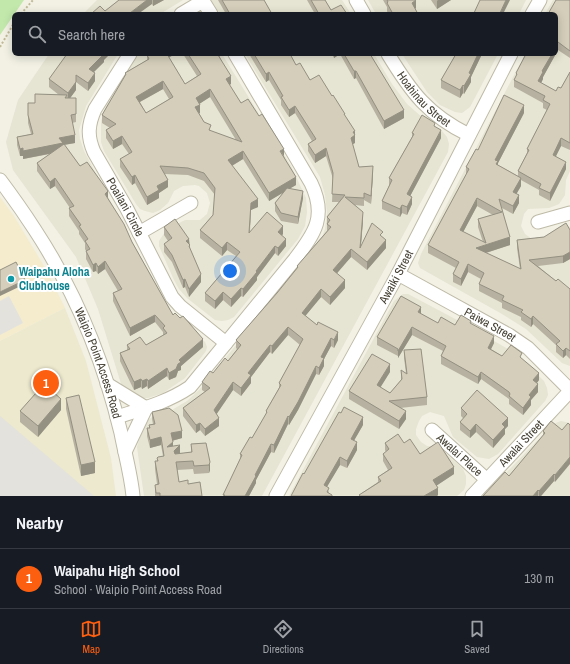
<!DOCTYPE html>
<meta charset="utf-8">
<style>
body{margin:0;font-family:"Archivo Narrow",sans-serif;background:#242831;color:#f1f3f6}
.you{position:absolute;left:230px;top:271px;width:14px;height:14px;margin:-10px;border:3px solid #fff;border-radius:50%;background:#1a73e8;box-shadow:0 0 0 6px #1a73e833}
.badge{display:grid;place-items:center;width:26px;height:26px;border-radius:50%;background:#fd5f11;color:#fff;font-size:13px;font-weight:700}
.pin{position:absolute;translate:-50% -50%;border:2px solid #fff;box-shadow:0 1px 4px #0006}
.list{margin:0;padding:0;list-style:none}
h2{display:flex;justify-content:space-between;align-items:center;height:52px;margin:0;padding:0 16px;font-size:17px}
h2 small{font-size:13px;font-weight:400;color:#9ea1a6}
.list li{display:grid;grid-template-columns:26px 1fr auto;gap:12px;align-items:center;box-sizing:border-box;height:60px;padding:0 16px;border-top:1px solid #363941}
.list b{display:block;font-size:15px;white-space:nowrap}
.list p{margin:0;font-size:13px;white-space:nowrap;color:#9ea1a6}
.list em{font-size:13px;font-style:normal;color:#9ea1a6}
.icon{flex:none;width:22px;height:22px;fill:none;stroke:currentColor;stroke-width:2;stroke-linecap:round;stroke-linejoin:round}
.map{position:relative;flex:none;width:570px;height:496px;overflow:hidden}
.search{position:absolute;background:#171b24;box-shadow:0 2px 10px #0003;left:12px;right:12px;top:12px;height:44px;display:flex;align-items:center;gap:10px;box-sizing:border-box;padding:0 14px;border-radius:6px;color:#9ea1a6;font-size:15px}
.sheet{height:112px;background:#171b24}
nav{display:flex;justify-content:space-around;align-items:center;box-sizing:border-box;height:56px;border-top:1px solid #363941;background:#171b24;font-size:11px;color:#9ea1a6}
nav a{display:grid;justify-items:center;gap:2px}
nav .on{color:#fd5f11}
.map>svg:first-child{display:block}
.residential{fill:#e6e4d2}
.commercial{fill:#f5ecce}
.education{fill:#ece9ce}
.green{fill:#c2e8ac}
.parking{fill:#e3e2dd}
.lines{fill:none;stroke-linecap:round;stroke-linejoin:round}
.street-casing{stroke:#bebaa7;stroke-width:15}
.path{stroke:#c0b998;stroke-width:2;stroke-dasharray:2 2;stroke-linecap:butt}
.street{stroke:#fff;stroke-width:13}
.wall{fill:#b6b1a0;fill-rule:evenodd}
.shaded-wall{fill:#949082}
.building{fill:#d4ceba;stroke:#949082;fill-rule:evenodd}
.culture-dot{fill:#0f9aa8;stroke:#fff;stroke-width:1.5}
.labels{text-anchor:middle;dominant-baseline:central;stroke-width:4;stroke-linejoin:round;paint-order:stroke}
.street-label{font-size:12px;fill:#454134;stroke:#fff}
.culture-label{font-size:12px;font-weight:bold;fill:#0d838f;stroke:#fff;text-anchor:start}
</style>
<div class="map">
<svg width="570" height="496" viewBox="0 0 570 496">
<rect width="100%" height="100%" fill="#f2f1e4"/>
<g class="residential">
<polygon points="97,0 183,0 160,14 83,14"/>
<polygon points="211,0 342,0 351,14 220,14"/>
<polygon points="368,0 526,0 519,14 376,14"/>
<polygon points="553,0 570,0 570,171 566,180 565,195 559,204 549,208 528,209 524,214 521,226 525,234 532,239 543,238 566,226 570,227 570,366 562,363 526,329 502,314 420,268 418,263 421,254 525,54 556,54 556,14 545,14"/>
<polygon points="49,54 118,54 86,106 79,130 80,139 84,151 160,295 166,306 177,317 205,342 207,347 206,351 185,378 163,393 148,398 136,398 122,387 98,309 76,257 13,170 6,142 18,100"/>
<polygon points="138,54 222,54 291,166 306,198 307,212 305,226 298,239 234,317 228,320 222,321 215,320 187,298 179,289 174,280 159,246 159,241 167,229 185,220 200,220 207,214 210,203 207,193 199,186 195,185 183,186 174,191 168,203 160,210 153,213 145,211 140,209 136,204 104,151 101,142 101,121 106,106"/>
<polygon points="245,54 374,54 392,84 407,104 423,118 442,131 447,137 449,144 448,152 262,496 144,496 137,447 142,431 146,422 152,417 172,410 187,401 199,390 311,254 321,240 325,229 327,213 325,195 320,177"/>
<polygon points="402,54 498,54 470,107 462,113 455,112 440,105 427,92"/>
<polygon points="403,294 408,294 459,321 508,349 523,361 544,381 547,388 548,395 545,401 498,454 489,459 477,457 453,437 444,416 430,412 422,416 419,421 416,429 416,435 421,442 427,446 436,447 442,450 463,469 466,476 466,484 464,490 457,496 289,496 394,301"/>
<polygon points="561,421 570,423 570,496 484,496 553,424"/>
</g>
<polygon class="commercial" points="0,197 14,216 47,271 65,308 0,341"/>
<polygon class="education" points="65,308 86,361 111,458 116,496 0,496 0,341"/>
<polygon class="green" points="0,0 24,0 0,35"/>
<g class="parking">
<polygon points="9,296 23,323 0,335 0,301"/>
<polygon points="0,416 94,496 0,496"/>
</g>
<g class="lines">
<defs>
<g id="street">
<polyline points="356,0 364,14"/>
<polyline points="181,14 203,1 211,14"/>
<polyline points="532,14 540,0"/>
<path id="s1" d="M 130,54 L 95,109 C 88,125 87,136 94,152 L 127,209 L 172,297 L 180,306 L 226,343"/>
<path id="s2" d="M 388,54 C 411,92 428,115 469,135"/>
<path id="s3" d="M 0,180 C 12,196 24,213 35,230 C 75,291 104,362 121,433 C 125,454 131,475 133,496"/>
<polyline points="538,222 570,213"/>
<polyline points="139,233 191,203"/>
<path id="s4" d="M 398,274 L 509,335 L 528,348 L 570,390"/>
<polyline points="107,384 146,408 125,452"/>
<path d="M 117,417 C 142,409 168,402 190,387 L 295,259 C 315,233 327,216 311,183 L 235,54"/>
<path id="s5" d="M 432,430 L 486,479"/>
<path id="s6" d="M 276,496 L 398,274 L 511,54"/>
<path id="s7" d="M 472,496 L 570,391"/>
</g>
</defs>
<use href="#street" class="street-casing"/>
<g class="path">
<polyline points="21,14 33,0"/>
<polyline points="0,47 14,23"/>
</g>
<use href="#street" class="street"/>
</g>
<g class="wall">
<polygon points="119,0 164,0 153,6 152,4 105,11"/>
<polygon points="218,0 264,0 272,14 226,14"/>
<polygon points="307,0 325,0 331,10 347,14 315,14"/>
<polygon points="383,0 416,0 416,8 415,9 418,14 388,14 387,11 387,7"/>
<polygon points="431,0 451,0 437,9"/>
<path d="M 570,0 L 570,58 L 558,50 L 543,77 L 543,79 L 541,83 L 556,91 L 561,88 L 570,72 L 570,150 L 561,146 L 556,156 L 566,169 L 550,201 L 539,195 L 539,190 L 521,180 L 521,186 L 516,194 L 519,203 L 513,214 L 502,208 L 510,245 L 486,253 L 520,269 L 517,248 L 517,240 L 544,237 L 570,230 L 570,259 L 563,263 L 538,266 L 556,281 L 570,289 L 570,359 L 566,355 L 563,358 L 556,352 L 556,345 L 533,324 L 531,327 L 521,320 L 521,317 L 502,308 L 502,303 L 479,291 L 479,284 L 481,279 L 468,272 L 461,286 L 453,282 L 453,274 L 456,268 L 428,253 L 428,245 L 466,175 L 466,167 L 478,150 L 524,113 L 498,163 L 498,165 L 518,176 L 518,171 L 527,153 L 527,149 L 547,110 L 543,108 L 543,103 L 514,87 L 514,80 L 516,77 L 516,73 L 556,14 ZM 477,206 L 493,215 L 478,219 L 478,227 L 483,242 L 463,232 Z"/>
<path d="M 183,54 L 219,54 L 220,57 L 231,84 L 229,85 L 241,103 L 284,156 L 296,185 L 290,188 L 303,198 L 298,224 L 281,221 L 275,211 L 275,203 L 284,192 L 269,201 L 243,159 L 232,166 L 258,207 L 251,210 L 250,232 L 283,234 L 282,235 L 286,246 L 278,256 L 275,253 L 257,277 L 257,280 L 243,297 L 241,296 L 231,307 L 223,300 L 215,309 L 205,301 L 205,293 L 236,256 L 227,250 L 222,256 L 200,238 L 200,230 L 213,215 L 215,195 L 204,181 L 188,175 L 165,174 L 168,187 L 159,193 L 159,198 L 147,205 L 135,183 L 132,185 L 120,167 L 120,159 L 129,154 L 122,144 L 113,149 L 106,138 L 106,130 L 110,128 L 102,123 L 102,115 L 125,76 L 125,73 L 147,60 L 147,55 L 169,58 L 185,84 L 197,76 ZM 163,89 L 169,99 L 146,113 L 140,102 ZM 210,97 L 236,140 L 211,131 L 204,122 L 199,113 L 200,113 L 199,104 Z"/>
<polygon points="249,54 295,54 291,56 296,65 310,80 332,96 345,116 355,134 355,143 352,144 359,167 373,173 371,204 364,200 364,206 355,205 363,220 361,246 383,237 386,248 367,270 351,257 336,273 345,288 330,305 321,297 305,316 317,325 338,340 334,348 331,346 324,359 324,366 319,375 316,374 298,410 289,425 288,424 274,453 271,452 256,480 256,483 249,496 223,496 240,459 240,454 252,438 266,414 266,411 279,388 279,383 300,345 288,335 272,354 270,352 251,377 251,383 241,396 233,390 216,414 219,426 205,436 200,430 196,433 183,416 183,408 205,392 202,390 202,382 228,361 237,349 236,348 236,340 277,293 297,268 297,266 327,231 327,217 339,202 332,202 333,179 326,156 315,163 308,151 308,144 312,141 295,113 289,117 281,105 281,100 269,80 266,82"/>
<polygon points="332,54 370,54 404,118 384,129 356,78 354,79 340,54 334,58"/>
<polygon points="456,54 482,54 471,77 471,82 464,94 463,93 460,98 441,88 441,80"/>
<polygon points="104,60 104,62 93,72 95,81 88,91 76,82 76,90 70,98 76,98 76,122 72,123 75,143 64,145 80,166 108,199 173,315 203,347 181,366 181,370 178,371 176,377 169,380 167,376 148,389 147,386 142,389 141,387 134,390 120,361 120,353 127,350 127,345 146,345 163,335 163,332 155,322 130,336 113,301 113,293 118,291 105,269 98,274 96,271 93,272 86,259 86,251 85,249 85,243 79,234 79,231 69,216 69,208 70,208 55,186 50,189 37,171 37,163 50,154 23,159 23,156 20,156 17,145 17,137 31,134 28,123 28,103 35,103 59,95 49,87 49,79"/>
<polygon points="435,127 441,138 410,196 412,204 407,215 402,213 400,217 382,209 382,201 389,186 389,178 412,137 412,133"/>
<polygon points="164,227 189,239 190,249 201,282 189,297 185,287 183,288 172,262 164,252 164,244 168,241 164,235"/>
<polygon points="421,314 438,323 455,325 471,324 494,343 491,349 502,356 522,359 539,380 537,383 538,392 531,400 531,405 523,415 509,404 509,399 481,379 478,384 441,364 441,356 443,351 412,335 398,358 398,356 377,345 377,337"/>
<polygon points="404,350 427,397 427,405 400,408 406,419 399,429 349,399 349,391 390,372 380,387 390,393 401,380 401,370 406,373 404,358"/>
<polygon points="66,398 95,473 81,476 66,409"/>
<polygon points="461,408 508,426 505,429 505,434 493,448 476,432 470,438 460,430 460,422 464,419 461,416"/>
<polygon points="61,410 38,437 20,422 20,411"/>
<polygon points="152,412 182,438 172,441 173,446 180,453 179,454 191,452 191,444 206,443 210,470 209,473 194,474 193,469 177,470 179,482 188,484 202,496 155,496 155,485 157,484 155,469 155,461 157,461 157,458 163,456 161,445 150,448 147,436 147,428 149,428 149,425 153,424 152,419"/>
<polygon points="363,425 354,440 357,450 347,468 340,465 327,486 329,493 332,496 304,474"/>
<polygon points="562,430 555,482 554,481 541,496 483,496 509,476 543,436 543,431"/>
<polygon points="385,443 404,443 420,454 454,474 437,485 438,495 437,496 359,496 359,495 378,482 378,477 388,470 383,461 383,454 386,452 385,450"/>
</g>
<g class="shaded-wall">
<polygon points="147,0 152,0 152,4 138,14 130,14 130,13"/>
<polygon points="153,0 164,0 153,6"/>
<polygon points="416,0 416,8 412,11 412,3"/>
<polygon points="438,0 451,0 437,9 437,1"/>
<polygon points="506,0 510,0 503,14 500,14 500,13"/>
<polygon points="558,42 558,50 543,77 543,79 538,89 538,81 542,71 552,54 556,54 556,47"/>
<polygon points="102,54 110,54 104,60 104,62 89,77 89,69"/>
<polygon points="165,54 175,54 165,60"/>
<polygon points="334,54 340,54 334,58"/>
<polygon points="478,54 482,54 471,77 471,82 464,94 464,86 469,73"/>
<polygon points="354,71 356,71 356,78 354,79"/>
<polygon points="269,72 269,80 266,82 266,74"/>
<polygon points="95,73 95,81 88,91 88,83"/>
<polygon points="231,76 231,84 226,87 226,79"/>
<polygon points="163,81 163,89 136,104 136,97"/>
<polygon points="76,82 76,90 68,101 68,93"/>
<polygon points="463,85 463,93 460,98 460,90"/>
<polygon points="210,89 210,97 196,106 196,98"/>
<polygon points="200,105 200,113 195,115 195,107"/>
<polygon points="524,105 524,113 498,163 498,169 496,172 495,160"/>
<polygon points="295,106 295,113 289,117 289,110"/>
<polygon points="404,110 404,118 384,129 384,121"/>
<polygon points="441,130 441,138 407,202 407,194"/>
<polygon points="355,131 355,143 351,145 351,138 353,132"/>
<polygon points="75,135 75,143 63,145 63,151 23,159 23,151 59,138"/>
<polygon points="122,136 122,144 113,149 113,141"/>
<polygon points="561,138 561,146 553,162 553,155"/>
<polygon points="23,148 23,156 20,156 20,149"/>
<polygon points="326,148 326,156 315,163 315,155"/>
<polygon points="284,149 284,156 280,151"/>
<polygon points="243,151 243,159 228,168 228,160"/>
<polygon points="566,162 566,169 550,201 550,193"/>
<polygon points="373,166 373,173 371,204 371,196"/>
<polygon points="135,175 135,183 132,185 132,177"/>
<polygon points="296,177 296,185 269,201 269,193"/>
<polygon points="55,178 55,186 50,189 50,182"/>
<polygon points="521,178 521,186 513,200 513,192"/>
<polygon points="168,180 168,187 159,193 159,198 147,205 147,197 157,186"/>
<polygon points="108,191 108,199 105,194"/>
<polygon points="303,191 303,198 298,224 298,217"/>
<polygon points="519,195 519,203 513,214 513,206"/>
<polygon points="412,197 412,204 407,215 407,207"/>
<polygon points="477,198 477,206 460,238 460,230"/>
<polygon points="258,199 258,207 251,210 249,241 251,203"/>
<polygon points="402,205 402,213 400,217 400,209"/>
<polygon points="363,212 363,220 360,255 360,248"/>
<polygon points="283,226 283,234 278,240 278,232"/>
<polygon points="510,237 510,245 476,256 476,248"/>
<polygon points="189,239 190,253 186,241"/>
<polygon points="286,239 286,246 278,256 278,248"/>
<polygon points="386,240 386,248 367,270 367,262"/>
<polygon points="227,242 227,250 222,256 222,248"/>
<polygon points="275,246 275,253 257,277 257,280 243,297 243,289 256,271"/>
<polygon points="351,249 351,257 333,278 333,270"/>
<polygon points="570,252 570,259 563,263 563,256"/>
<polygon points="105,261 105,269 98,274 98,267"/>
<polygon points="96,263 96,271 93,272 93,265"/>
<polygon points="468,264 468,272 461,286 461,279"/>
<polygon points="201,274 201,282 189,297 189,289"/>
<polygon points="185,279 185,287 183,288 183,280"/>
<polygon points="25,280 25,284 0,296 0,292"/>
<polygon points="345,280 345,288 330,305 330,297"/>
<polygon points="241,288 241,296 231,307 231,299"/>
<polygon points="321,289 321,297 302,320 302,313"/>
<polygon points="223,292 223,300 215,309 215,301"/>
<polygon points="421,307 421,315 418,312"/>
<polygon points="155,315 155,322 130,336 130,328"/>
<polygon points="533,316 533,324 531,327 531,319"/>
<polygon points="288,327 288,335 272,354 272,346"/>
<polygon points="412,327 412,335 398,358 398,351"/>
<polygon points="338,332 338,340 334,348 334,340"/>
<polygon points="494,336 494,343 488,355 488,348"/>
<polygon points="331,338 331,346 324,359 324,366 319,375 319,368 321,357"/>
<polygon points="203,339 203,347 181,366 181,370 178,371 176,377 169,380 169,373 179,360"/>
<polygon points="270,345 270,352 251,377 251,383 241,396 241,388 248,373"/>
<polygon points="566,348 566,355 563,358 563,351"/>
<polygon points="390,364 390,372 377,393 377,385"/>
<polygon points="316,366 316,374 298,410 289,425 289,417"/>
<polygon points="167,368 167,376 148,389 148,381"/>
<polygon points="481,372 481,379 478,384 478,377"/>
<polygon points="539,373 539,380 533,388 533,380"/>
<polygon points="141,379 141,387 134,390 134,382"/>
<polygon points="147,379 147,386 142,389 142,381"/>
<polygon points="233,382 233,390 214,418 214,410"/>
<polygon points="538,384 538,392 531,400 531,405 523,415 523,408 529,395"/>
<polygon points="61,399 61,410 38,437 38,426"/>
<polygon points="406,411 406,419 399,429 399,421"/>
<polygon points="288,416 288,424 274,453 274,445"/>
<polygon points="363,417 363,425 351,446 351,439"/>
<polygon points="219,418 219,426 205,436 205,429"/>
<polygon points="508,418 508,426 505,429 505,434 493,448 493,440 502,424"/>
<polygon points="200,423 200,430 196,433 196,425"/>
<polygon points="476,424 476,432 470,438 470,431"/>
<polygon points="182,431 182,438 171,441 171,433"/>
<polygon points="161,437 161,445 150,448 150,440"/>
<polygon points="173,442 173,450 167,447"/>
<polygon points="357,442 357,450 347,468 347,461"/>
<polygon points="271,444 271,452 256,480 256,483 249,496 245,496 255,475"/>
<polygon points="180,445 180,453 174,459 174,451"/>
<polygon points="340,457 340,465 324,492 324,485"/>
<polygon points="570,457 570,464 555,482 555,475"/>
<polygon points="95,462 95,473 81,476 81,465"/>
<polygon points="210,462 210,470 209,473 209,465"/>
<polygon points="454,467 454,474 433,488 433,480"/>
<polygon points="554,474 554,481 541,496 539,496 539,491"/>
<polygon points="438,488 438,495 437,496 424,496"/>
<polygon points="538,490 538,496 533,496"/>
</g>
<g class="building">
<polygon points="119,0 147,0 130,13 131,14 91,14 100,6 105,11"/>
<polygon points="222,0 264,0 272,14 230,14"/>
<polygon points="311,0 325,0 331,10 341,5 347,14 319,14"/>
<polygon points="387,0 416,0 412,3 418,14 393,14 387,3 388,2"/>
<polygon points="480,0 506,0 500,13 502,14 475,14 474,13"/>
<polygon points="556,0 570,0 570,51 558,42 556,47 556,14 548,14"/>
<polygon points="67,54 104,54 89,69 95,73 88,83 76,75 76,82 68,93 49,79"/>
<path d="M 148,54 L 167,54 L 185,84 L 201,74 L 188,54 L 219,54 L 218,55 L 231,76 L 226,79 L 241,103 L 248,99 L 259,116 L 262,114 L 284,149 L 280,151 L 296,177 L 269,193 L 243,151 L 228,160 L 258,199 L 251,203 L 249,233 L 267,212 L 283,226 L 278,232 L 286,239 L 278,248 L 275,246 L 256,271 L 257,272 L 243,289 L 241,288 L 231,299 L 223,292 L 215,301 L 205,293 L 240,252 L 227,242 L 222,248 L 200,230 L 213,215 L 215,188 L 204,173 L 188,168 L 160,166 L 168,180 L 157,186 L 159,190 L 147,197 L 135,175 L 132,177 L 120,159 L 132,152 L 122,136 L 113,141 L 106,130 L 116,124 L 102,115 L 126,74 L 125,73 L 149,59 L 147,55 ZM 163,81 L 173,97 L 146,113 L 136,97 ZM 210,89 L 242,142 L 209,130 L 211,125 L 204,122 L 195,107 L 200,105 L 196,98 Z"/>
<polygon points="254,54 290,54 296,65 300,63 310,80 319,75 332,96 333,95 345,114 344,114 355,131 353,132 355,135 351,138 359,167 373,166 371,196 364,193 364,198 345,197 363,212 360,248 372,223 383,232 380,235 386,240 367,262 351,249 333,270 345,280 330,297 321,289 302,313 317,325 318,322 338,332 334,340 331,338 321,357 324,358 319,368 316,366 298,402 289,417 288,416 274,445 271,444 255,475 256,476 245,496 224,496 225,495 223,495 242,455 240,454 250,437 252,438 267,412 266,411 281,385 279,383 303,339 288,327 272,346 270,345 248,373 251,375 241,388 233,382 214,410 219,418 205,429 200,423 196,425 183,408 210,388 202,382 210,371 213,373 225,358 228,361 241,345 236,340 277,293 298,267 297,266 331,227 327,224 330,220 327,217 345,195 332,194 333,173 326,148 315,155 308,144 316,139 295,106 289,110 281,97 283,96 269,72 266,74"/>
<polygon points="344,54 370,54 404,110 384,121 356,71 354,71"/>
<polygon points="456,54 478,54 469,73 471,74 464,86 463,85 460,90 441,80"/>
<polygon points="526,54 552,54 542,71 543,72 538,81 556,91 558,87 561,88 570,72 570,143 561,138 553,155 566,162 550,193 539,188 541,184 518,171 529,150 527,149 550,104 543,100 545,96 514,80 517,74 516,73"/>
<polygon points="35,94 67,95 65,98 76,98 76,114 71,115 75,135 59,138 63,143 23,151 23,148 20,149 17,137 33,134 28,115 28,103 35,103"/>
<path d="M 504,95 L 524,105 L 495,160 L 498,161 L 496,164 L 521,178 L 513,192 L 519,195 L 513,206 L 499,199 L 510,237 L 476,248 L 521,269 L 517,240 L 544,237 L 566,223 L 570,230 L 570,252 L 563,256 L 529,260 L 556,281 L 558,279 L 570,289 L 570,351 L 566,348 L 563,351 L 556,344 L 560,341 L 533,316 L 531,319 L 521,312 L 523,310 L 502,300 L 504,296 L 479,284 L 484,273 L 468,264 L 461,279 L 453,274 L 459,262 L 428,245 L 469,169 L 466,167 L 476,149 L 478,150 ZM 477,198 L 502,212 L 478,219 L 486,243 L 460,230 Z"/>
<polygon points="422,115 435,123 434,126 441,130 407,194 412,197 407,207 402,205 400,209 382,201 392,180 389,178 414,134 412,133"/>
<polygon points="64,144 80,166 87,162 108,191 105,194 124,224 132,242 173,315 175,313 180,318 183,316 203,339 179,360 181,362 178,364 176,369 169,373 167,368 148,381 147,379 142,381 141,379 134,382 120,353 130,349 127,345 140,337 146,345 167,333 163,328 165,326 155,315 130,328 113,293 122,289 105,261 98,267 96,263 93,265 86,251 90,249 85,241 88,239 79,226 81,225 69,208 74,206 55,178 50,182 37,163"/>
<polygon points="287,188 303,191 298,217 281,213 275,203"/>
<polygon points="175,219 189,239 186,241 190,245 189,246 201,274 189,289 185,279 183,280 172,255 164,244 172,238 164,227"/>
<polygon points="16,262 25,280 0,292 0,270"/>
<polygon points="401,296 421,307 418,312 438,323 441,317 455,325 461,315 471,321 470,323 494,336 488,348 502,356 511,345 522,353 520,357 539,373 533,380 538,384 529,395 531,397 523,408 509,396 510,394 509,392 481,372 478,377 441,356 446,346 412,327 398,351 398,349 377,337"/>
<polygon points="421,349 427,397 389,401 406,411 399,421 349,391 372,354 390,364 377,385 390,393 402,379 401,370 407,374 404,350"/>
<polygon points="44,384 61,399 38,426 20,411"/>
<polygon points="477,390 508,418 502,424 505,427 493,440 476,424 470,431 460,422 467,414 461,408"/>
<polygon points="79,395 95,462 81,465 66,398"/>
<polygon points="344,407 363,417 351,439 357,442 347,461 340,457 324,485 329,488 327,492 332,495 332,496 291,496 303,473 304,474 339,412 341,413"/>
<polygon points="169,408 178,415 182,431 171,433 173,442 167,447 180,445 174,451 175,454 192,452 191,444 206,443 210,462 209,465 194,466 193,461 176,462 179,482 188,480 188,484 200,482 202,496 160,496 160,493 156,493 155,485 159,484 155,461 158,461 157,458 158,457 164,456 161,437 150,440 147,428 150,428 149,425 155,424 152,412"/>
<polygon points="551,421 562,430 568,423 570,425 570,457 555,475 554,474 539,491 538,490 533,496 483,496 505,472 509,476 545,433 543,431"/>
<polygon points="398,434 404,443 410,439 420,454 438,442 454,467 433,480 438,488 424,496 360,496 359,495 381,481 378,477 392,468 383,454 389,449 385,443"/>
</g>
<circle class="culture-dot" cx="11" cy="279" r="4"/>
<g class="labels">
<g class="street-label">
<text stroke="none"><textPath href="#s2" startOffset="58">Hoahinau Street</textPath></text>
<text stroke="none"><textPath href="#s1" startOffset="173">Poailani Circle</textPath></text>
<text stroke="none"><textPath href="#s6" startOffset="250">Awaiki Street</textPath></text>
<text stroke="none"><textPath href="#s4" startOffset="105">Paiwa Street</textPath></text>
<text stroke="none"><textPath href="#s3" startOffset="209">Waipio Point Access Road</textPath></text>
<text stroke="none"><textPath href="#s7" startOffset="72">Awalai Street</textPath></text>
<text stroke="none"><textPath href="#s5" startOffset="37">Awalai Place</textPath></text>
</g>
<g class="culture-label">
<text x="19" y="272">Waipahu Aloha<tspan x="19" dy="14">Clubhouse</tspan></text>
</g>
</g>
</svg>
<div class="you"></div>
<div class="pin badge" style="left:46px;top:383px">1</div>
<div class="search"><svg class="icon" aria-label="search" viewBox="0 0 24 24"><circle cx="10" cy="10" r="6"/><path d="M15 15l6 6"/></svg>Search here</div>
</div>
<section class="sheet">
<h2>Nearby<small></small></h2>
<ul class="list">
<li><span class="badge">1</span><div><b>Waipahu High School</b><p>School · Waipio Point Access Road</p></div><em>130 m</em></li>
</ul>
</section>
<nav>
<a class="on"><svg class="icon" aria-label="map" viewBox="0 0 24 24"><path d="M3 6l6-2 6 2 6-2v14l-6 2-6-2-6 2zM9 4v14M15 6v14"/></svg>Map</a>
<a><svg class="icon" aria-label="directions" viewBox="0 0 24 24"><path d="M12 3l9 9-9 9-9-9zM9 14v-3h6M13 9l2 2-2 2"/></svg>Directions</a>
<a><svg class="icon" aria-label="saved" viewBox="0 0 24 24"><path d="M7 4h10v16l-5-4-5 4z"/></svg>Saved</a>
</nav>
